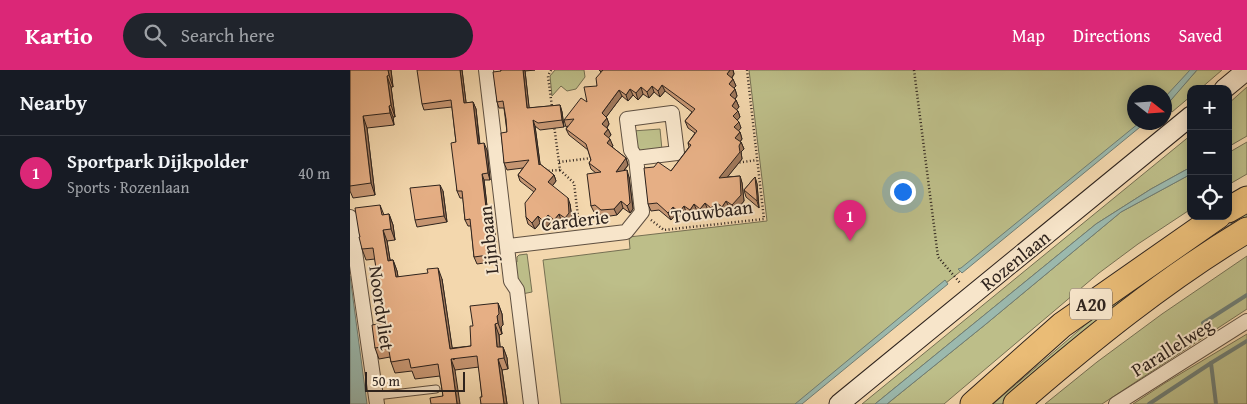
<!DOCTYPE html>
<meta charset="utf-8">
<style>
body{margin:0;font-family:"Gentium Book Plus",serif;background:#20242c;color:#f1f3f6}
.controls{position:absolute;right:15px;top:15px;display:grid;overflow:hidden;border-radius:10px;box-shadow:0 2px 12px #0003}
.controls button{width:45px;height:45px;display:grid;place-items:center;padding:0;border:0;border-bottom:1px solid #363941;background:#171b24;color:#f1f3f6;font:25px sans-serif}
.compass{position:absolute;left:777px;top:15px;width:45px;height:45px;border-radius:50%;background:#171b24;box-shadow:0 2px 12px #0003;rotate:107deg}
.scale{position:absolute;left:15px;bottom:12px;width:100px;box-sizing:border-box;padding-left:5px;border:2px solid #2e231d;border-top:0;font-size:14px;line-height:18px;white-space:nowrap;color:#2e231d;-webkit-text-stroke:4px #f7e5ca;paint-order:stroke}
.you{position:absolute;left:552px;top:121px;width:18px;height:18px;margin:-12px;border:4px solid #fff;border-radius:50%;background:#1a73e8;box-shadow:0 0 0 8px #1a73e833}
.badge{display:grid;place-items:center;width:32px;height:32px;border-radius:50%;background:#db2777;color:#fff;font-size:16px;font-weight:700}
.pin{position:absolute;translate:-50% -41px;filter:drop-shadow(0 1px 2px #0008)}
.pin::after{content:'';position:absolute;top:26px;width:18px;height:15px;background:inherit;clip-path:polygon(0 0,100% 0,50% 100%)}
.list{margin:0;padding:0;list-style:none}
h2{display:flex;justify-content:space-between;align-items:center;height:65px;margin:0;padding:0 20px;font-size:21px}
h2 small{font-size:16px;font-weight:400;color:#9ea1a6}
.list li{display:grid;grid-template-columns:32px 1fr auto;gap:15px;align-items:center;box-sizing:border-box;height:75px;padding:0 20px;border-top:1px solid #363941}
.list b{display:block;font-size:19px;white-space:nowrap}
.list p{margin:0;font-size:16px;white-space:nowrap;color:#9ea1a6}
.list em{font-size:16px;font-style:normal;color:#9ea1a6}
.icon{flex:none;width:28px;height:28px;fill:none;stroke:currentColor;stroke-width:2;stroke-linecap:round;stroke-linejoin:round}
.map{position:relative;flex:none;width:897px;height:334px;overflow:hidden}
header{display:flex;align-items:center;gap:30px;box-sizing:border-box;height:70px;padding:0 25px;background:#db2777;color:#fff}
header strong{font-size:24px}
nav{display:flex;gap:28px;margin-inline-start:auto;font-size:18px}
.search{width:350px;height:45px;background:#20242c;display:flex;align-items:center;gap:12px;box-sizing:border-box;padding:0 18px;border-radius:28px;color:#9ea1a6;font-size:19px}
main{display:flex}
aside{flex:1;background:#171b24}
.map>svg:first-child{display:block}
.green{fill:#bdbe89;stroke:#767053}
.water{fill:#9bb9ae;stroke:#6f7d74}
.lines{fill:none;stroke-linecap:round;stroke-linejoin:round}
.stream{stroke:#6f7d74;stroke-width:4}
.lane-casing{stroke:#5f5041;stroke-width:9}
.street-casing{stroke:#5f5041;stroke-width:16}
.secondary-casing{stroke:#2e231d;stroke-width:21}
.highway-casing{stroke:#2e231d;stroke-width:27}
.path{stroke:#2e231d;stroke-width:2.5;stroke-dasharray:1 2.5;stroke-linecap:butt}
.lane{stroke:#f7e5ca;stroke-width:7}
.street{stroke:#f7e5ca;stroke-width:14}
.secondary{stroke:#f7e5ca;stroke-width:19}
.highway{stroke:#eabc76;stroke-width:25}
.wall{fill:#c69672;stroke:#2e231d}
.shaded-wall{fill:#a17a5d;stroke:#2e231d}
.building{fill:#e6af85;stroke:#2e231d}
.labels{text-anchor:middle;dominant-baseline:central;stroke-width:4;stroke-linejoin:round;paint-order:stroke}
.shield{fill:#f7e5ca;stroke:#6a5d51;stroke-width:1}
.shield-label{font-size:18px;font-weight:bold;fill:#2e231d}
.street-label{font-size:19px;fill:#2e231d;stroke:#f7e5ca}
</style>
<header>
<strong>Kartio</strong>
<div class="search"><svg class="icon" aria-label="search" viewBox="0 0 24 24"><circle cx="10" cy="10" r="6"/><path d="M15 15l6 6"/></svg>Search here</div>
<nav><a>Map</a><a>Directions</a><a>Saved</a></nav>
</header>
<main>
<aside>
<h2>Nearby<small></small></h2>
<ul class="list">
<li><span class="badge">1</span><div><b>Sportpark Dijkpolder</b><p>Sports · Rozenlaan</p></div><em>40 m</em></li>
</ul>
</aside>
<div class="map">
<svg width="897" height="334" viewBox="0 0 897 334">
<rect width="100%" height="100%" fill="#f3d7ad"/>
<filter id="stains"><feTurbulence type="fractalNoise" baseFrequency=".004" numOctaves="4"/><feColorMatrix values="0 0 0 0 .2 0 0 0 0 .09 0 0 0 0 .02 0 0 0 .5 -.17"/></filter>
<radialGradient id="worn" r=".72"><stop offset=".6" stop-color="#630" stop-opacity="0"/><stop offset="1" stop-color="#630" stop-opacity=".3"/></radialGradient>
<g class="green">
<polygon points="205,0 234,0 235,7 226,19 217,21 211,16 202,26 200,6"/>
<polygon points="399,0 844,0 815,31 814,22 784,22 784,52 792,53 448,334 211,334 193,190 280,179 279,167 417,151"/>
<polygon points="847,0 872,0 850,19 841,19 841,26 822,42 816,35"/>
<polygon points="897,17 897,66 878,77 878,34"/>
<polygon points="310,59 312,80 290,84 285,80 283,61"/>
<polygon points="841,65 841,97 801,119 746,154 525,334 512,334"/>
<polygon points="897,72 897,104 878,115 878,83"/>
<polygon points="841,104 841,139 788,174 749,203 594,334 537,334 636,254 771,142"/>
<polygon points="897,143 897,151 656,334 643,334 741,250"/>
<polygon points="177,184 182,222 172,224 166,210 163,192 167,192 167,187 169,185"/>
<polygon points="897,186 897,239 752,334 695,334 747,292 812,244"/>
<polygon points="897,264 897,334 783,334 815,313"/>
</g>
<g class="water">
<polygon points="840,0 847,0 815,37 815,27"/>
<polygon points="789,53 795,53 612,203 608,199 611,198"/>
<polygon points="841,97 841,104 771,142 636,254 537,334 525,334 746,154 801,119"/>
<polygon points="0,206 17,334 0,334"/>
<polygon points="595,210 598,214 452,334 445,334"/>
</g>
<g class="lines">
<g class="stream">
<polyline points="853,253 897,225"/>
<polyline points="861,293 897,271"/>
<polyline points="799,334 861,293 866,334"/>
</g>
<defs>
<polyline id="lane" points="26,326 86,319"/>
<g id="street">
<polyline points="136,0 161,211 167,220 181,334"/>
<polyline points="0,147 27,334"/>
<polyline points="158,176 276,162 292,142 286,88 281,80 277,49 322,43 327,83 286,88"/>
<polyline points="766,334 897,251"/>
</g>
<g id="secondary">
<polyline points="874,19 897,0"/>
<polyline points="489,334 841,46"/>
</g>
<g id="highway">
<polyline points="878,140 897,129"/>
<polyline points="623,334 712,255 868,146"/>
<path d="M 666,334 C 739,271 814,210 897,160"/>
</g>
</defs>
<use href="#lane" class="lane-casing"/>
<use href="#street" class="street-casing"/>
<use href="#secondary" class="secondary-casing"/>
<use href="#highway" class="highway-casing"/>
<g class="path">
<polyline points="201,0 198,6 202,37"/>
<polyline points="564,0 588,187 611,214"/>
<polyline points="204,55 210,100 224,113 229,155"/>
<polyline points="209,92 242,88"/>
<polyline points="386,93 407,90"/>
<polyline points="195,101 210,100"/>
<polyline points="301,150 314,160 414,149 397,0"/>
</g>
<use href="#lane" class="lane"/>
<use href="#street" class="street"/>
<use href="#secondary" class="secondary"/>
<use href="#highway" class="highway"/>
</g>
<g class="wall">
<polygon points="0,0 41,0 43,17 41,17 45,47 43,47 44,55 17,58 25,125 3,128 0,121"/>
<polygon points="112,0 116,33 123,32 126,39 130,74 137,80 140,110 134,110 138,146 144,152 148,191 127,194 124,187 121,156 118,156 115,150 113,128 110,128 107,121 106,72 102,37 74,40 72,34"/>
<polygon points="151,0 185,0 175,1 179,38 210,35 212,42 214,57 190,60 185,56 190,94 204,105 206,111 202,116 220,134 222,149 217,155 211,150 206,156 201,152 196,158 190,153 185,159 178,154 176,147 184,122 170,111 168,105 173,98 157,100 154,93 157,62 154,38 149,38 147,32"/>
<polygon points="249,0 383,0 384,4 382,8 386,16 383,18 385,19 387,26 385,29 386,30 389,37 386,40 388,41 390,47 387,50 391,58 388,61 390,62 392,69 390,72 391,72 394,79 391,82 392,89 377,107 390,106 392,113 394,131 385,142 379,137 374,144 368,139 363,145 358,140 353,146 347,141 342,147 336,142 332,148 326,144 321,150 309,140 301,141 298,134 321,101 339,77 338,73 345,63 338,58 335,51 342,42 315,21 310,27 304,22 299,28 293,24 288,30 283,25 278,31 272,26 256,47 259,54 257,58 258,59 261,65 258,68 263,76 262,77 276,88 278,95 274,101 279,107 283,139 280,143 273,138 267,145 253,147 247,142 244,142 241,136 246,103 241,99 239,93 241,90 238,80 219,65 216,59 218,56 216,57 214,50 237,32 247,16 251,2"/>
<polygon points="405,107 407,114 409,138 396,127 394,120"/>
<polygon points="93,121 97,152 67,157 65,150"/>
<polygon points="30,135 34,145 39,144 43,155 45,170 37,171 40,190 43,190 47,201 48,207 92,209 102,278 121,276 123,256 148,233 152,244 153,255 151,257 152,264 149,265 150,277 153,277 157,288 158,299 152,300 157,334 131,334 132,327 129,297 105,300 93,326 90,306 65,309 62,301 45,303 41,292 40,287 29,289 25,278 34,253 25,189 16,190 12,179"/>
</g>
<g class="shaded-wall">
<polygon points="38,0 41,0 43,17 39,5"/>
<polygon points="110,0 112,0 117,40 114,33"/>
<polygon points="173,0 174,0 175,1 180,45 177,38"/>
<polygon points="380,0 383,0 384,4 380,10 377,4"/>
<polygon points="37,6 41,17 45,47 41,35"/>
<polygon points="383,9 386,16 381,21 379,14"/>
<polygon points="312,15 315,21 310,27 308,21"/>
<polygon points="302,16 304,22 299,28 297,22"/>
<polygon points="291,17 293,24 288,30 286,23"/>
<polygon points="280,19 283,25 278,31 276,25"/>
<polygon points="385,19 387,26 383,32 380,25"/>
<polygon points="269,20 272,26 254,50 252,43"/>
<polygon points="386,30 389,37 384,43 382,36"/>
<polygon points="123,32 126,39 130,81 128,74"/>
<polygon points="210,35 212,42 214,57 212,50"/>
<polygon points="39,36 43,47 44,55 40,43"/>
<polygon points="388,41 390,47 385,53 383,46"/>
<polygon points="13,46 17,58 25,125 21,113"/>
<polygon points="257,48 259,54 255,60 252,54"/>
<polygon points="183,50 185,56 191,101 189,95"/>
<polygon points="389,52 391,58 386,64 384,57"/>
<polygon points="258,59 261,65 256,71 254,64"/>
<polygon points="390,62 392,69 388,74 385,68"/>
<polygon points="260,69 263,76 259,80 257,73"/>
<polygon points="391,72 394,79 391,82 392,89 371,115 369,108"/>
<polygon points="134,73 137,80 140,110 138,103"/>
<polygon points="276,88 278,95 268,108 266,102"/>
<polygon points="277,100 279,107 283,139 280,143 277,136"/>
<polygon points="132,104 134,110 139,153 137,146"/>
<polygon points="204,105 206,111 200,119 198,112"/>
<polygon points="390,106 392,113 394,131 385,142 382,135"/>
<polygon points="405,107 407,114 409,138 407,131"/>
<polygon points="90,115 93,121 97,152 94,146"/>
<polygon points="218,128 220,134 222,149 217,155 215,148"/>
<polygon points="271,131 273,138 267,145 264,139"/>
<polygon points="376,131 379,137 374,144 372,137"/>
<polygon points="366,132 368,139 363,145 361,138"/>
<polygon points="355,133 358,140 353,146 350,139"/>
<polygon points="344,134 347,141 342,147 340,140"/>
<polygon points="334,136 336,142 332,148 329,142"/>
<polygon points="323,137 326,144 321,150 318,143"/>
<polygon points="39,144 43,155 45,170 41,159"/>
<polygon points="209,144 211,150 206,156 204,150"/>
<polygon points="141,145 144,152 148,191 146,184"/>
<polygon points="198,145 201,152 196,158 193,151"/>
<polygon points="188,146 190,153 185,159 182,153"/>
<polygon points="33,160 37,171 42,202 38,191"/>
<polygon points="43,190 47,201 50,218 46,207"/>
<polygon points="88,198 92,209 104,290 100,279"/>
<polygon points="148,233 152,244 153,255 151,257 152,264 148,253 147,246"/>
<polygon points="145,254 149,265 151,288 147,277"/>
<polygon points="153,277 157,288 158,299 154,288"/>
<polygon points="101,289 105,300 110,334 107,334"/>
<polygon points="148,289 152,300 157,334 154,334"/>
</g>
<g class="building">
<polygon points="0,0 38,0 39,5 37,6 41,35 39,36 40,43 13,46 21,113 0,116"/>
<polygon points="67,0 110,0 114,33 123,32 128,74 134,73 138,103 132,104 137,146 141,145 146,184 124,187 120,149 115,150 112,121 107,121 101,73 106,72 101,30 72,34"/>
<polygon points="151,0 173,0 177,38 210,35 212,50 188,53 183,50 189,95 190,94 204,105 198,112 218,128 219,143 215,148 209,144 204,150 198,145 193,151 188,146 182,153 176,147 175,133 186,119 168,105 179,90 154,93 151,63 157,62 156,49 153,31 147,32 143,2 151,1"/>
<polygon points="253,0 380,0 377,4 383,9 379,14 385,19 380,25 386,30 382,36 388,41 383,46 389,52 384,57 390,62 385,68 391,72 389,76 390,82 369,108 390,106 391,125 382,135 376,131 372,137 366,132 361,138 355,133 350,139 344,134 340,140 334,136 329,142 323,137 318,143 307,133 298,134 294,98 304,97 308,92 321,101 341,75 338,73 347,61 335,51 345,39 312,15 308,21 302,16 297,22 291,17 286,23 280,19 276,25 269,20 252,43 257,48 252,54 258,59 254,64 260,69 257,73 276,88 266,102 277,100 280,133 277,136 271,131 264,139 251,140 245,135 241,136 237,104 251,102 239,93 241,90 236,74 216,59 224,49 214,50 231,28 237,32 234,17 247,16 246,8"/>
<polygon points="405,107 407,126 407,131 394,120"/>
<polygon points="90,115 94,146 65,150 60,118"/>
<polygon points="30,135 32,145 39,144 41,159 33,160 38,191 43,190 46,207 78,203 77,199 88,198 100,279 121,276 120,256 123,256 120,236 148,233 149,244 147,246 148,253 145,254 147,277 153,277 154,288 148,289 154,334 131,334 130,327 132,327 127,286 101,289 107,334 81,334 80,328 93,326 88,294 61,298 59,289 41,292 38,276 25,278 22,255 34,253 29,219 23,178 12,179 9,167 10,167 9,163 5,138"/>
</g>
<g class="labels">
<rect class="shield" x="720" y="218.5" width="42" height="31" rx="4"/>
<g class="shield-label">
<text x="741" y="234">A20</text>
</g>
<g class="street-label">
<text transform="translate(362 141) rotate(-7)">Touwbaan</text>
<text transform="translate(225 150) rotate(-7)">Carderie</text>
<text transform="translate(138 170) rotate(-96)">Lijnbaan</text>
<text transform="translate(665 190) rotate(-39)">Rozenlaan</text>
<text transform="translate(32 238) rotate(82)">Noordvliet</text>
<text transform="translate(822 277) rotate(-32)">Parallelweg</text>
</g>
</g>
<rect width="100%" height="100%" filter="url(#stains)"/>
<rect width="100%" height="100%" fill="url(#worn)"/>
</svg>
<div class="controls">
<button>+</button>
<button>−</button>
<button><svg class="icon" aria-label="locate" viewBox="0 0 24 24"><circle cx="12" cy="12" r="6"/><path d="M12 2v4M12 18v4M2 12h4M18 12h4"/></svg></button>
</div>
<svg class="compass" viewBox="-18 -18 36 36"><path d="M0-13l5 13h-10z" fill="#e53935"/><path d="M0 13l5-13h-10z" fill="#9ea1a6"/></svg>
<div class="scale">50 m</div>
<div class="you"></div>
<div class="pin badge" style="left:500px;top:171px">1</div>
</div>
</main>
